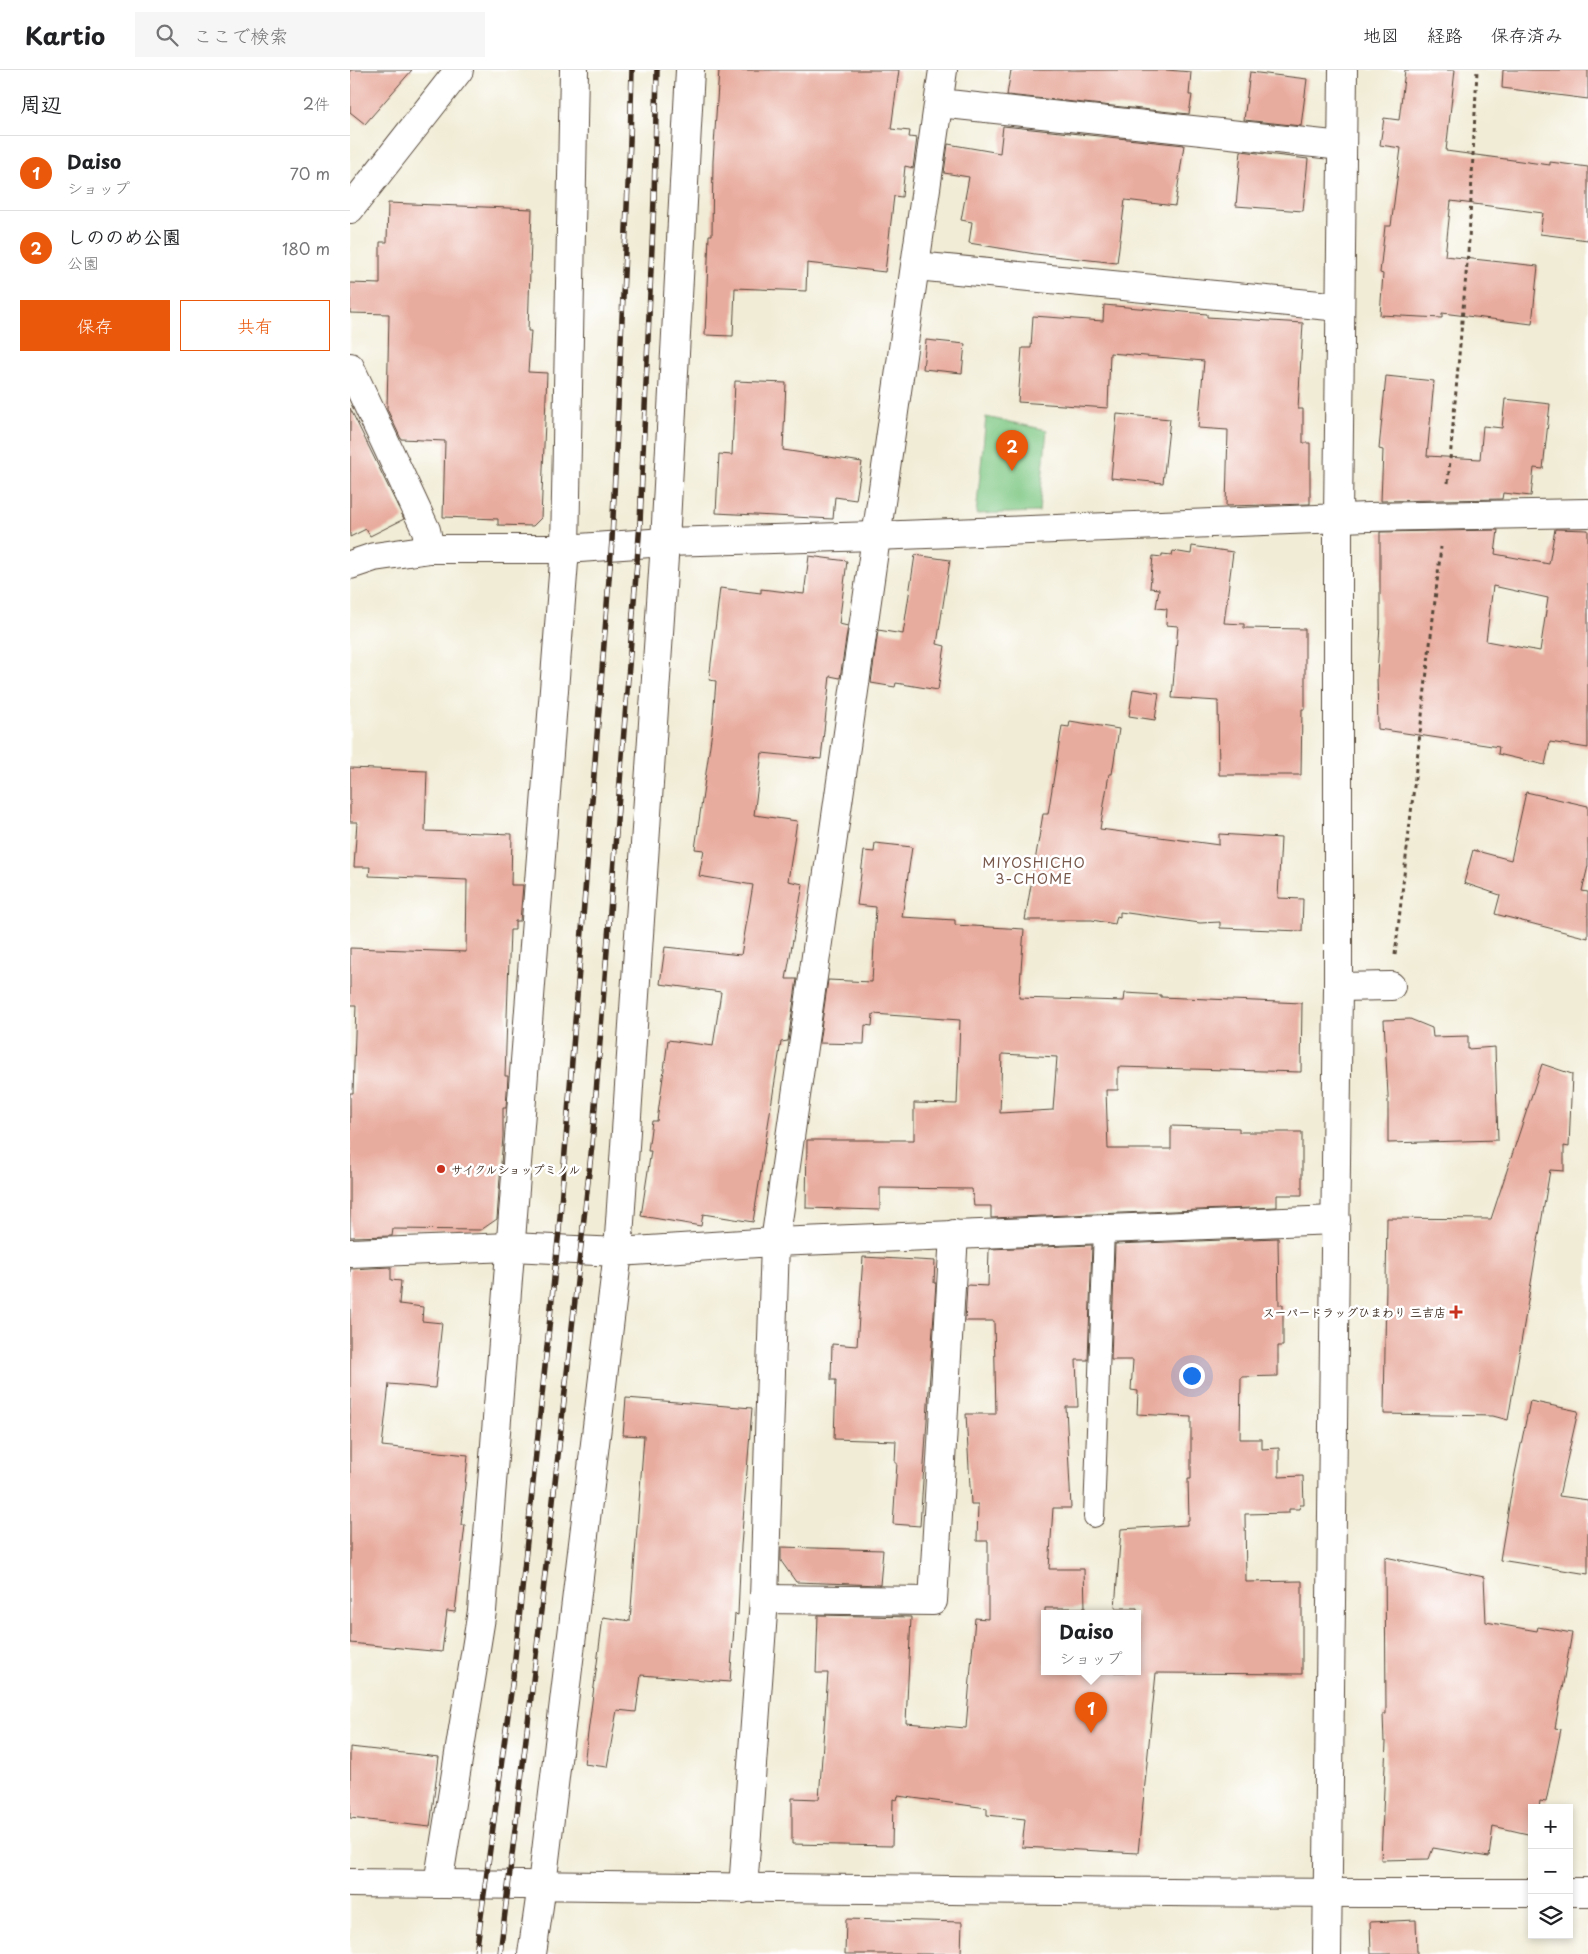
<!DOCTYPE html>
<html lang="ja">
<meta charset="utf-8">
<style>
body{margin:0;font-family:"Playpen Sans","Klee One",sans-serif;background:#f6f6f6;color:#202124}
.controls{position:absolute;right:15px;bottom:15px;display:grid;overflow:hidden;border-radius:0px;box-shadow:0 2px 8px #0003}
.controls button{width:45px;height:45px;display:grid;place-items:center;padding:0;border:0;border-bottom:1px solid #e0e0e0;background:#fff;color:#202124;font:25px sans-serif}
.you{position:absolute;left:841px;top:1305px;width:18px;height:18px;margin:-12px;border:4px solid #fff;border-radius:50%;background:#1a73e8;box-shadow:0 0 0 8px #1a73e833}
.badge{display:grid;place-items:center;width:32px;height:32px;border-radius:50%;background:#ea580c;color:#fff;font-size:16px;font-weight:700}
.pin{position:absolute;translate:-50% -41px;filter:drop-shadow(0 1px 2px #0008)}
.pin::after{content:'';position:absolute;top:26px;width:18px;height:15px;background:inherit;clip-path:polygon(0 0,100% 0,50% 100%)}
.popup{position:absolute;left:691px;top:1540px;width:100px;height:65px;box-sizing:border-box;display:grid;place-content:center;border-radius:0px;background:#fff;filter:drop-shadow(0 1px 4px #0005);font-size:16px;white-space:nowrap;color:#757577}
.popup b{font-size:19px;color:#202124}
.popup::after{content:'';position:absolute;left:50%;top:100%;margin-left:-10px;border:10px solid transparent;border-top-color:#fff}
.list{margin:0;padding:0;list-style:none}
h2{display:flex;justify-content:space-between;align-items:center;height:65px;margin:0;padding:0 20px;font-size:21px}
h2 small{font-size:16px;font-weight:400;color:#757577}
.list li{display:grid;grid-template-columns:32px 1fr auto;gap:15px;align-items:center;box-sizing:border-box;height:75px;padding:0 20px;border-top:1px solid #e0e0e0}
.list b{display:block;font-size:19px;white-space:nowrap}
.list p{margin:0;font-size:16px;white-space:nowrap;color:#757577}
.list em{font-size:16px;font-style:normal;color:#757577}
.actions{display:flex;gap:10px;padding:15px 20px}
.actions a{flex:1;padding:11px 0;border:1px solid #ea580c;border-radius:0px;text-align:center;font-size:18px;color:#ea580c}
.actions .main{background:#ea580c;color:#fff}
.icon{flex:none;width:28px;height:28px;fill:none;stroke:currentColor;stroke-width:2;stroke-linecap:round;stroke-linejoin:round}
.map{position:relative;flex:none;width:1238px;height:1884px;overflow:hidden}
header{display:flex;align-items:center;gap:30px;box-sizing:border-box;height:70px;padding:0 25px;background:#fff;border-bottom:1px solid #e0e0e0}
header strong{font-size:24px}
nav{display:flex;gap:28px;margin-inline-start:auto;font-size:18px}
.search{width:350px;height:45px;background:#f6f6f6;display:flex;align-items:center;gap:12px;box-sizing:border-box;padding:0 18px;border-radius:0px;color:#757577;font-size:19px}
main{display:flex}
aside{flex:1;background:#fff}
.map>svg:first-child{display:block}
.green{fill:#7ec783;stroke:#5c7850}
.building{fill:#e8ac9e;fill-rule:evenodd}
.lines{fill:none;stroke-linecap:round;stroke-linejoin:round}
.lane-casing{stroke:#564739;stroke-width:22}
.street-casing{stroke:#564739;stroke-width:30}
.secondary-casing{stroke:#564739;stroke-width:30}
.path{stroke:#564739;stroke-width:3;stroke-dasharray:4 4;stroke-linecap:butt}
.lane{stroke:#fff;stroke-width:20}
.street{stroke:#fff;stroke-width:28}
.secondary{stroke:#fff;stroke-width:28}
.rail-casing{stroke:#3b2a1e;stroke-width:5.5}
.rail{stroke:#fff;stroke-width:4;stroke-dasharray:11;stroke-linecap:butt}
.poi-dot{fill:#c8321e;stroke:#fff;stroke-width:2}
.labels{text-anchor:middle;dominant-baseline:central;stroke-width:5;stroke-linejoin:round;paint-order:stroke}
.poi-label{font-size:12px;font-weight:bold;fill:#3b2a1e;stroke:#fff;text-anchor:start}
.neighbourhood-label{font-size:14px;letter-spacing:1px;fill:#78584b;stroke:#fff}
</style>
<header>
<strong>Kartio</strong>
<div class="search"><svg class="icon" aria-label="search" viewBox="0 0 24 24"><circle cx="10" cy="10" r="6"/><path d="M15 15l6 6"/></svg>ここで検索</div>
<nav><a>地図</a><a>経路</a><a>保存済み</a></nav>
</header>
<main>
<aside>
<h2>周辺<small>2件</small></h2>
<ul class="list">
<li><span class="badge">1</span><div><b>Daiso</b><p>ショップ</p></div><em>70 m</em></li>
<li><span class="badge">2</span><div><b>しののめ公園</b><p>公園</p></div><em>180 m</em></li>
</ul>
<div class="actions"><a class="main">保存</a><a>共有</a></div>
</aside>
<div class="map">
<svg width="1238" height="1884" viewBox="0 0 1238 1884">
<rect width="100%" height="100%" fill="#fff"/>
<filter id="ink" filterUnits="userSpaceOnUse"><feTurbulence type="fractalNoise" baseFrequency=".02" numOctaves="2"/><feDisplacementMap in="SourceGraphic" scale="10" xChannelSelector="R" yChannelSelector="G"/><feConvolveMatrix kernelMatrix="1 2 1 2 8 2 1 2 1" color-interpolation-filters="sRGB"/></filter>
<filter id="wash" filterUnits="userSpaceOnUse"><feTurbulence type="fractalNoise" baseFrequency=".0096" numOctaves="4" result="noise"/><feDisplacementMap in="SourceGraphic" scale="20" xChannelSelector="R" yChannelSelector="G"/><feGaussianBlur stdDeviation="1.12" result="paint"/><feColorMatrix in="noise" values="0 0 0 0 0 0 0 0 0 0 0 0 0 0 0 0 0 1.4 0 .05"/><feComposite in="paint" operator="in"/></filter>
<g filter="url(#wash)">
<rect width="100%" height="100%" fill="#f1ecd5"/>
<polygon class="green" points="636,347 697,360 689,442 626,444"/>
<g id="blocks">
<g class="building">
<polygon points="0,0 62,0 15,54 0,42"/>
<polygon points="369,0 549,0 541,59 560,61 559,67 567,68 563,98 555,96 552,127 544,126 535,202 457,193 456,221 385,218 383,266 355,265 359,165 362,165 363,91"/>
<polygon points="661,0 817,0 841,2 839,25 842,25 839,44 657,25"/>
<polygon points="1055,0 1105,0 1096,81 1200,95 1200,92 1238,97 1238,170 1190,164 1193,143 1101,131 1095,186 1188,196 1182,254 1092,243 1092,248 1030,245 1033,204 1030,203 1035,156 1041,156 1051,78 1030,75 1034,48 1049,50"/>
<polygon points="1153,0 1238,0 1238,29 1152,18"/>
<polygon points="900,2 957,9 951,56 894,50"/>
<polygon points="653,56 834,75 825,136 775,130 767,193 685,184 619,173 622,152 611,150 619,107 594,103 598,74 650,83"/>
<polygon points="891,81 958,89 953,141 886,136"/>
<polygon points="38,133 182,139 178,261 181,261 178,302 197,303 191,448 183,456 148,455 148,449 93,447 95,371 51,369 37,339 39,244 0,243 0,213 30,214 30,172 37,172"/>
<polygon points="754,235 857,244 857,247 953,253 948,339 953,339 953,373 960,373 960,434 876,436 878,360 848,358 854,291 760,283 758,338 668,332 672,278 681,278 683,246 753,251"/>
<polygon points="576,270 615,274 612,303 573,299"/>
<polygon points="1036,306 1084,311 1077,386 1130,389 1133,356 1152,358 1155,329 1200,334 1193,399 1184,398 1181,426 1153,423 1152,429 1031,431 1033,380 1029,379"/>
<polygon points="385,311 436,313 433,380 512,392 506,430 485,427 483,449 366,443 369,384 382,385"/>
<polygon points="0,338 54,449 20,466 16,459 0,467"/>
<polygon points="767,344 820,349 813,413 761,408"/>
<path d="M 1205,459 L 1238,460 L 1238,678 L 1200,672 L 1195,695 L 1148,684 L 1149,677 L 1028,659 L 1027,605 L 1030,555 L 1030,462 L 1148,460 L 1145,484 L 1199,494 ZM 1143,516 L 1198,528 L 1190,581 L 1136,571 Z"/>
<polygon points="842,476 883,482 874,553 894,554 894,558 955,559 955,639 952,639 951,705 869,705 868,631 822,628 828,556 816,555 817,539 806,538 809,519 800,518 803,486 812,487 812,484 822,485 823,481 841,484"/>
<polygon points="565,485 600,490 587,574 595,576 588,620 546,613 545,617 521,613 528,560 553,564"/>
<polygon points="459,486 497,491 489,554 498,556 490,608 480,606 471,689 412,683 404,745 447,751 438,811 453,814 436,909 447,909 438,971 431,972 403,1152 353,1144 351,1156 291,1146 301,1081 298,1081 302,1051 307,1051 318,970 363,976 371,922 310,914 315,877 391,885 403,815 349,806 354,780 345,779 362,661 366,611 359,610 370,518 411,523 411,519 454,524"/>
<polygon points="783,619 809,623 805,650 779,646"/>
<polygon points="720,651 769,659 762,704 759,704 750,759 869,775 869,764 931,768 928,828 953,829 952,861 870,858 870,852 850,853 770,842 770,847 767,846 765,854 742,850 675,850 693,744 698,744 712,656 719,657"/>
<polygon points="0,698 77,701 75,761 162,764 161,815 173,815 170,851 165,851 165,860 160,860 155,1006 158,1006 156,1038 153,1038 153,1066 147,1149 131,1160 43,1159 42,1166 0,1167 0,1023 3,1023 6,935 0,935 0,878 116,882 117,810 19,806 20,797 4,797 7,752 0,752"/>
<polygon points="1176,722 1238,736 1238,796 1232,821 1238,822 1238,868 1145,844 1150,825 1114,813 1123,780 1161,790"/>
<path d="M 525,773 L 562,777 L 552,847 L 605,850 L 605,855 L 674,859 L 669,928 L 774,931 L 775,923 L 811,925 L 811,927 L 952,933 L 951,1002 L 768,997 L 768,1020 L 756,1020 L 758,1079 L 821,1079 L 821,1056 L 889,1058 L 889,1062 L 952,1062 L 952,1125 L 927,1125 L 927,1137 L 641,1148 L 641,1136 L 624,1136 L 622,1119 L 530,1118 L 530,1140 L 456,1138 L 457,1070 L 564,1070 L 564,1033 L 607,1034 L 610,950 L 523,944 L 522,956 L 515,955 L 514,974 L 469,973 L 478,910 L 522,912 L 526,837 L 507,835 L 514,781 L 524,782 ZM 652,984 L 707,987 L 703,1040 L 650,1043 Z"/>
<polygon points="1060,949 1082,958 1083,967 1118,966 1118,979 1145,977 1148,1070 1038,1073 1038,1025 1034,950"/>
<polygon points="1192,994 1222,1004 1219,1077 1214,1076 1214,1101 1200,1100 1158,1350 1143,1346 1034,1344 1037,1148 1141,1149"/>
<polygon points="928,1168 929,1235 933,1235 933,1276 928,1276 928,1306 891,1307 890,1369 912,1369 912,1379 929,1378 929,1407 953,1406 954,1435 950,1435 949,1439 939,1439 939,1443 895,1444 896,1512 952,1511 952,1604 806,1603 788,1783 672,1777 675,1749 637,1745 637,1738 548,1726 547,1730 543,1729 542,1776 442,1774 442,1728 469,1729 478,1603 466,1603 468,1545 561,1547 556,1653 616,1658 625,1548 638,1549 638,1471 627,1471 628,1434 621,1434 616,1344 646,1344 644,1251 615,1251 617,1215 638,1216 639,1179 742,1175 738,1290 726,1290 728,1337 716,1337 721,1438 703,1438 699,1499 734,1499 735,1538 695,1538 695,1602 787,1602 787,1538 765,1538 771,1459 837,1455 837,1451 839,1450 838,1409 841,1409 841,1347 787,1344 788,1321 781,1320 783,1290 761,1290 765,1174"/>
<polygon points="513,1187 585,1191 584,1213 586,1213 570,1456 543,1454 547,1393 545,1393 546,1371 484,1369 486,1310 481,1310 482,1274 507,1276"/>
<polygon points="41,1197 41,1210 51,1211 49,1234 73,1237 72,1251 92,1253 85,1318 39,1314 32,1376 118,1385 111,1455 115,1455 105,1542 97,1541 92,1582 0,1573 0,1199"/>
<polygon points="276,1328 402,1338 391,1476 388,1545 385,1544 380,1612 291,1605 286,1642 267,1640 257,1697 234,1694 253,1547 280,1551 294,1366 273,1365"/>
<polygon points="1180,1331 1228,1341 1209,1426 1238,1430 1238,1504 1150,1490 1162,1418"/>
<polygon points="431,1477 533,1480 530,1515 446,1512 431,1491"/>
<polygon points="1035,1487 1134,1507 1136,1552 1187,1561 1188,1557 1222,1563 1205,1658 1211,1659 1196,1732 1190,1731 1189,1738 1182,1738 1182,1765 1143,1756 1139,1787 1083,1778 1079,1789 1031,1790 1036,1672 1034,1672 1033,1644 1036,1644"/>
<polygon points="0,1677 89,1687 80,1757 0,1748"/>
<polygon points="496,1849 612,1852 611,1884 495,1884"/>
<polygon points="1066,1850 1067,1884 1021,1884 1020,1852"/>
</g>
</g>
</g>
<g filter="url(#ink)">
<use href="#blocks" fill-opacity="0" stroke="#564739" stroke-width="1"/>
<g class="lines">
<defs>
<polyline id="lane" points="744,1447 754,1159"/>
<g id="street">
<polyline points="589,33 992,76"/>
<polyline points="0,139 109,0"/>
<polyline points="566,196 990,237"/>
<polyline points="0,297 76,460 80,479"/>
<polyline points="0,495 24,487 80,479 215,479 315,472 525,466 1018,447 1238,443"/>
<polyline points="988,917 1041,916"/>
<polyline points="0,1183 161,1177 268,1182 425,1172 986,1150"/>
<polyline points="414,1529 583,1531 604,1164"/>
<polyline points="88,1814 132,1541 215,479 224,0"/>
<polyline points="393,1819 414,1529 425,1172 593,0"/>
</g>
<g id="secondary">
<path d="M 0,1813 C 394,1817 788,1824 1182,1823"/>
<polyline points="1219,1822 1238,1822"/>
<polyline points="182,1884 192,1815 268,1182 315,472 340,0"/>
<polyline points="977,1884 988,917 988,448 993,0"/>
</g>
</defs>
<use href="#lane" class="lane-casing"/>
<use href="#street" class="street-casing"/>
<use href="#secondary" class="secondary-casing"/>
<g class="path">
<polyline points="1098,413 1119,170 1127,0"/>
<polyline points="1045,885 1091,477"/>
</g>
<use href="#lane" class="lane"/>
<use href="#street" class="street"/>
<use href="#secondary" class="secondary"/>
<defs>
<g id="rail">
<polyline points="126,1884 163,1607 209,1160 262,470 280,71 282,0"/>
<polyline points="150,1884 186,1586 242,1075 290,453 304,130 307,0"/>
</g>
</defs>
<use href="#rail" class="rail-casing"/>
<use href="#rail" class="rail"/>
</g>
</g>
<g class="poi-dot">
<circle cx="91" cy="1099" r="5"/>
<path d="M1103.5 1234.5h5v5h5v5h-5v5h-5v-5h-5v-5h5z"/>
</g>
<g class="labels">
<g class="poi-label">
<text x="101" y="1099">サイクルショップミノル</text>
<text x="1096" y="1242" text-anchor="end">スーパードラッグひまわり 三吉店</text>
</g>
<g class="neighbourhood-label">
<text x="684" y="792">MIYOSHICHO<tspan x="684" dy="16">3-CHOME</tspan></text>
</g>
</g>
</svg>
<div class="controls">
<button>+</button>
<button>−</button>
<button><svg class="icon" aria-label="layers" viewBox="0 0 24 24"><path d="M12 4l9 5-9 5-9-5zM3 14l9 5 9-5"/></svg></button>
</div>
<div class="you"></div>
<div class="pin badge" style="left:741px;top:1663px">1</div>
<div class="popup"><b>Daiso</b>ショップ</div>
<div class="pin badge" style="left:662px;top:401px">2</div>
</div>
</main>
